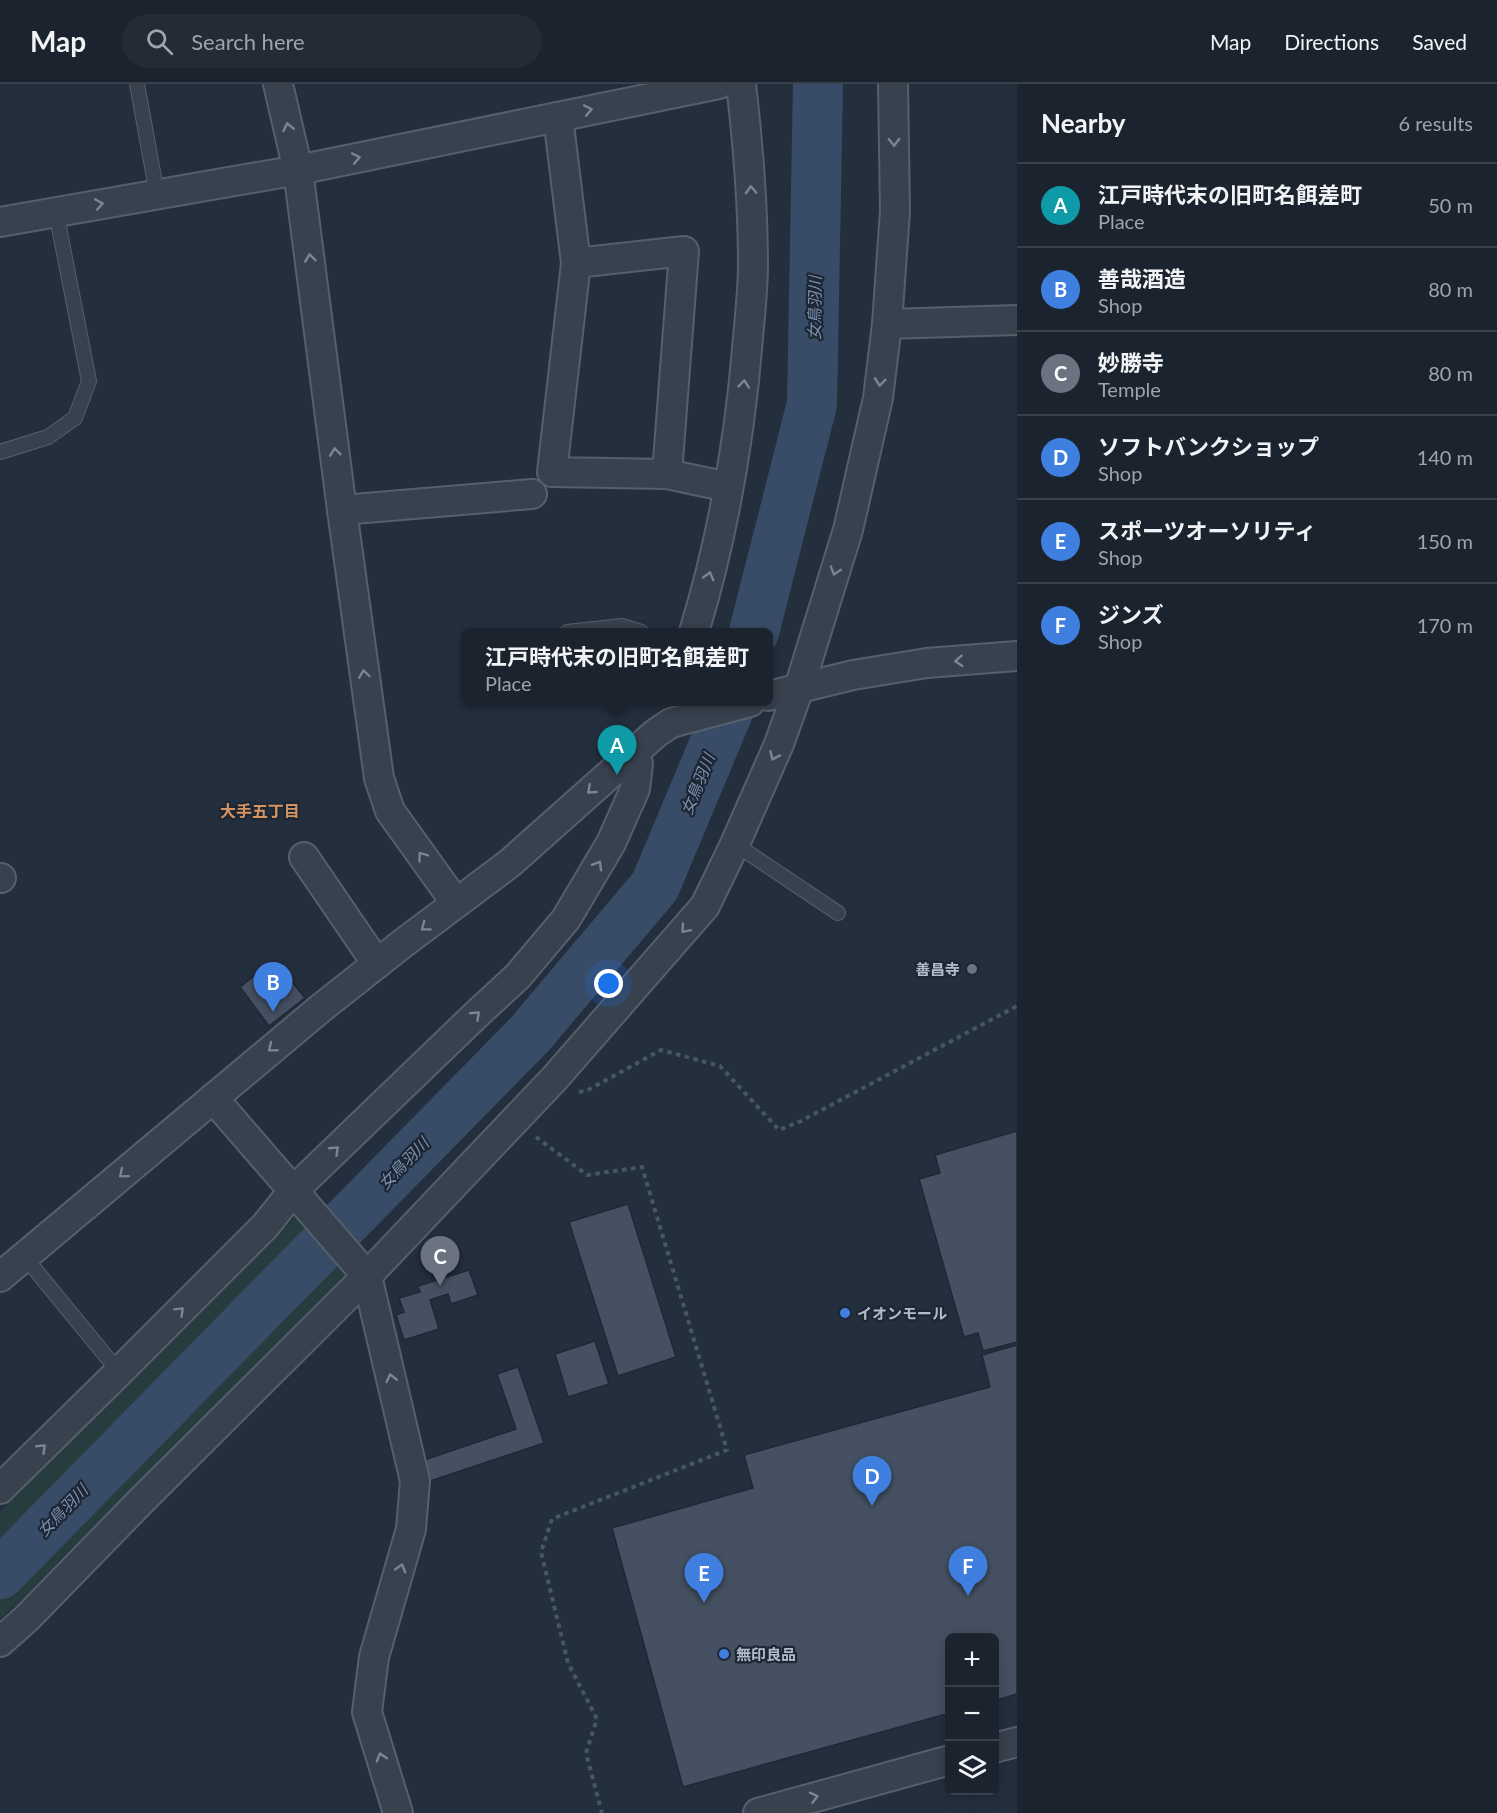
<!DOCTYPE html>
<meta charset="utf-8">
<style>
body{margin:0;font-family:Lato,"Noto Sans JP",sans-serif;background:#242b36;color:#f1f3f6}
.controls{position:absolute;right:18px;bottom:18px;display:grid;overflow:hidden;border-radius:9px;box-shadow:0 3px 15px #0003}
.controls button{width:54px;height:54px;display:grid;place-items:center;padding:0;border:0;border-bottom:2px solid #39404a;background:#1b232e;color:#f1f3f6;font:30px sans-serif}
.you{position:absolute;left:609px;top:900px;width:21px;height:21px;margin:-15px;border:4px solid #fff;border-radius:50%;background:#1a73e8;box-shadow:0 0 0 9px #1a73e833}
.badge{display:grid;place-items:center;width:39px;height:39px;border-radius:50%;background:#b45309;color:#fff;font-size:20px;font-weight:700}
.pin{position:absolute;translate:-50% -50px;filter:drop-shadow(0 2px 3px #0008)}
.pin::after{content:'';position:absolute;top:32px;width:21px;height:18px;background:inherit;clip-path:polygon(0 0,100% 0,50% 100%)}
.popup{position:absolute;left:461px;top:544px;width:312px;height:78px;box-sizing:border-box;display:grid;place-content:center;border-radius:9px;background:#1b232e;filter:drop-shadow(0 2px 4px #0005);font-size:20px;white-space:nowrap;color:#a0a4aa}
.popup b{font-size:22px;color:#f1f3f6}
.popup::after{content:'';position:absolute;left:50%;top:100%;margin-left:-12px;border:12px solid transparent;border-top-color:#1b232e}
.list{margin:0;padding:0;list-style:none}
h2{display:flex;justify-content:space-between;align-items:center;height:78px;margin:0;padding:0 24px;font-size:26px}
h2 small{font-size:20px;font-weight:400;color:#a0a4aa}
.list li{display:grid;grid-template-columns:39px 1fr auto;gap:18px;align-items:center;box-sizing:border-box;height:84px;padding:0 24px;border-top:2px solid #39404a}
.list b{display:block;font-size:22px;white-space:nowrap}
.list p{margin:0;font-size:20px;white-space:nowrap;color:#a0a4aa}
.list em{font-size:20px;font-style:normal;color:#a0a4aa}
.icon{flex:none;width:33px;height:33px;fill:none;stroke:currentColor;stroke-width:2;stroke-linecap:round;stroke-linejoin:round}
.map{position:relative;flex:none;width:1017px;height:1729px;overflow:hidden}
header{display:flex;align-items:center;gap:36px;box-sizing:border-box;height:84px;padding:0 30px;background:#1b232e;border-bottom:2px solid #39404a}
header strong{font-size:28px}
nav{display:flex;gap:33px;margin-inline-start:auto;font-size:21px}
.search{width:420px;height:54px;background:#242b36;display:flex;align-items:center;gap:15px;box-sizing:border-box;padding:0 21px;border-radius:33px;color:#a0a4aa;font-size:22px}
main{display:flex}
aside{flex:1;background:#1b232e}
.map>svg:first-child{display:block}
.green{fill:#263c3f}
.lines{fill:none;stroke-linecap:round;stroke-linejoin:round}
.river{stroke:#394c67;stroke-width:50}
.building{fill:#455162;stroke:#1f2835;stroke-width:1.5}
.service-casing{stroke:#565f6c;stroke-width:16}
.minor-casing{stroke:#565f6c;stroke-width:32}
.path{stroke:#44595c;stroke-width:4;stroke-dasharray:4.5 4.5;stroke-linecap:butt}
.service{stroke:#38414e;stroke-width:14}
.minor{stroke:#38414e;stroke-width:28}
.oneway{stroke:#7c8592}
.worship-dot{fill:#6b7280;stroke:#1d2633;stroke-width:2}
.shop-dot{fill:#3f7fe0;stroke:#1d2633;stroke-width:2}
.labels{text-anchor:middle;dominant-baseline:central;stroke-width:4.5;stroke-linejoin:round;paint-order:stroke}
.poi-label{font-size:15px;font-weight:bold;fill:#b4bcc9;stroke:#1d2633;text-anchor:start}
.water-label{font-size:16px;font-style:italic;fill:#7c92b1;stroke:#1d2633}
.neighbourhood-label{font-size:16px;font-weight:bold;fill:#d59563;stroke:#1d2633}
</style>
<header>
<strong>Map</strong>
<div class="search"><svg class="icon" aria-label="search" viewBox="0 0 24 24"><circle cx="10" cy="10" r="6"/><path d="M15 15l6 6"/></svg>Search here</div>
<nav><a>Map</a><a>Directions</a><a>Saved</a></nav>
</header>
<main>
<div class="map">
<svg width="1017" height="1729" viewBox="0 0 1017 1729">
<rect width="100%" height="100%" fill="#242f3e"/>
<g class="green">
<polygon points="298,1130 324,1152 0,1473 0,1428"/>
<polygon points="333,1164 352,1185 16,1521 0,1535 0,1497"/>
</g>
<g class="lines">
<g class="river">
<polyline points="754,548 812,320 818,0"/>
<polyline points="0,1490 530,950 655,802 732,618"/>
</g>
</g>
<g class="building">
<polygon points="275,876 305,914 269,942 240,903"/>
<polygon points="1017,1047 1017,1258 983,1267 978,1249 964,1253 919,1095 940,1089 935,1071"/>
<polygon points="628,1120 676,1273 618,1292 569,1138"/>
<polygon points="469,1186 478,1211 451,1220 448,1210 430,1216 439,1245 404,1256 396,1231 404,1228 399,1214 420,1208 418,1202"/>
<polygon points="595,1257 609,1300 568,1313 555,1270"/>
<polygon points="1017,1261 1017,1610 994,1617 994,1554 950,1554 950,1629 683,1703 612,1444 753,1404 744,1371 990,1303 982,1271"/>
<polygon points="518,1283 544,1359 427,1398 421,1377 516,1345 497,1290"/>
</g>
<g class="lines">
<defs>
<g id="service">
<polyline points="137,0 157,110"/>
<polyline points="0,368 48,353 75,334 89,297 56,128"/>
<polyline points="567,548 622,542 641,548"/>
<polyline points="735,760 838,829"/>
<polyline points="24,1172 119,1288"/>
</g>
<g id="minor">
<polyline points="278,0 298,86 342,426 379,694 390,727 456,819"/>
<polyline points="558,33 576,179 552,388 667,390 728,403"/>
<polyline points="0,138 298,86 719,0"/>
<polyline points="576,179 684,167 667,390"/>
<polyline points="887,240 1017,236"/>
<polyline points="342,426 532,410"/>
<path d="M 694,548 C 723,453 740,354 748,254 C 750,230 753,205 753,181 C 753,121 748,60 741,0"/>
<polyline points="768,612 853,591 927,579 1017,572"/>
<polyline points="304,773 377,880"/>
<polyline points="0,794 1,794"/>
<polyline points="213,1014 367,1192 415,1397 411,1445 374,1573 367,1628 398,1729"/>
<polyline points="0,1193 321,924 402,860 510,779 656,649 671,639 750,618"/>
<polyline points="0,1405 119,1288 265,1142 293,1107 479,928 518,892 566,835 611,759 635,705 638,680 635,668"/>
<polyline points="0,1558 26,1535 142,1416 367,1192 554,995 705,822 735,760 779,660 799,604 848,446 878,314 887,240 895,127 893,0"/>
<polyline points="994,1664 1017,1658"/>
<polyline points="758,1729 950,1676"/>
</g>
</defs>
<use href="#service" class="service-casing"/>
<use href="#minor" class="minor-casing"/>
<g class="path">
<polyline points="579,1008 588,1006 661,966 720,982 779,1046 801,1037 1017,922"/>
<polyline points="536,1053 587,1091 642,1083 727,1366 552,1435 541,1468 568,1579 597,1635 586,1669 602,1729"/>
</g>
<use href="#service" class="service"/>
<use href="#minor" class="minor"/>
</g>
<defs><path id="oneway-chevron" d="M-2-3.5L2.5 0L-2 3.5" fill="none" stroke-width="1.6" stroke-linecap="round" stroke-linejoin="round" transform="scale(1.5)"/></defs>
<g class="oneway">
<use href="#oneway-chevron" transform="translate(588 26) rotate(-11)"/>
<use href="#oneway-chevron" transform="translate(288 43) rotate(-103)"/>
<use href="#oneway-chevron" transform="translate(894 58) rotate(89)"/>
<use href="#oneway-chevron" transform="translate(356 74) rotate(-11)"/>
<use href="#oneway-chevron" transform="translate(751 106) rotate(-92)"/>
<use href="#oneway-chevron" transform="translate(99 120) rotate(-10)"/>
<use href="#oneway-chevron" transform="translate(310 174) rotate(-97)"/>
<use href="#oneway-chevron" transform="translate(880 298) rotate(97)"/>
<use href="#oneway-chevron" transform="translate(744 300) rotate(-84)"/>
<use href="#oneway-chevron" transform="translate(335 368) rotate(-97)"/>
<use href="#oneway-chevron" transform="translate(835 487) rotate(107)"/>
<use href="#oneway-chevron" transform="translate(709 492) rotate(-75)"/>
<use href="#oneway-chevron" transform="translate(959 577) rotate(176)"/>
<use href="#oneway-chevron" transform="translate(364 590) rotate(-98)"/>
<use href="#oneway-chevron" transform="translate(774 672) rotate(114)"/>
<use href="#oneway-chevron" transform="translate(591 706) rotate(139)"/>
<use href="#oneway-chevron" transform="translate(422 772) rotate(-126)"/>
<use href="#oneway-chevron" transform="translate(598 781) rotate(-60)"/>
<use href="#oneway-chevron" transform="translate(425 843) rotate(143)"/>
<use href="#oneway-chevron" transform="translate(685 845) rotate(130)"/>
<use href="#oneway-chevron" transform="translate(476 931) rotate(-44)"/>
<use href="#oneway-chevron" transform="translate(272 964) rotate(141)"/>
<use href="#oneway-chevron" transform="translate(335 1066) rotate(-44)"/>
<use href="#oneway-chevron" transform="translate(123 1090) rotate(140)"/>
<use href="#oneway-chevron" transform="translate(180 1227) rotate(-45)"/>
<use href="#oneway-chevron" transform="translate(391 1294) rotate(-103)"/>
<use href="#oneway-chevron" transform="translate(42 1364) rotate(-44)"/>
<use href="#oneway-chevron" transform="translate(401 1484) rotate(-74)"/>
<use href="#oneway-chevron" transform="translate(381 1673) rotate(-107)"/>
<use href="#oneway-chevron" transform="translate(814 1713) rotate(-15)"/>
</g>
<circle class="worship-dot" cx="972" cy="885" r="6"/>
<g class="shop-dot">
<circle cx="845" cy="1229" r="6"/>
<circle cx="724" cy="1570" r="6"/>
</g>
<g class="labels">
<g class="poi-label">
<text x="960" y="885" text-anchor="end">善昌寺</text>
<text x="857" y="1229">イオンモール</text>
<text x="736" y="1570">無印良品</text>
</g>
<g class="water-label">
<text transform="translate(814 224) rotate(-89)">女鳥羽川</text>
<text transform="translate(697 700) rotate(-68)">女鳥羽川</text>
<text transform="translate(403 1079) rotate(-46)">女鳥羽川</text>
<text transform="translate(62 1426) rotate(-46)">女鳥羽川</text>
</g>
<g class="neighbourhood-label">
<text x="260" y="726">大手五丁目</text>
</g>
</g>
</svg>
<div class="controls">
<button>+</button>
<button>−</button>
<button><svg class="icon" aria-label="layers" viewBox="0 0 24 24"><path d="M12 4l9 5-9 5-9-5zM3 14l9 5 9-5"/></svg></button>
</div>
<div class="you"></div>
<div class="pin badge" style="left:617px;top:691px;background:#0f9aa8">A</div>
<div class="popup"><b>江戸時代末の旧町名餌差町</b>Place</div>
<div class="pin badge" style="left:273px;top:928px;background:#3f7fe0">B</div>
<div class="pin badge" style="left:440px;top:1202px;background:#6b7280">C</div>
<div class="pin badge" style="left:872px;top:1422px;background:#3f7fe0">D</div>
<div class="pin badge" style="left:704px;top:1519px;background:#3f7fe0">E</div>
<div class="pin badge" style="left:968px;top:1512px;background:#3f7fe0">F</div>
</div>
<aside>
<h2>Nearby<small>6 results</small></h2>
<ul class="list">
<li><span class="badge" style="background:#0f9aa8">A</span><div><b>江戸時代末の旧町名餌差町</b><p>Place</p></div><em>50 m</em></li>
<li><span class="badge" style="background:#3f7fe0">B</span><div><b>善哉酒造</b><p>Shop</p></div><em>80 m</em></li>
<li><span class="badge" style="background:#6b7280">C</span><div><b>妙勝寺</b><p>Temple</p></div><em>80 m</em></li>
<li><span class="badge" style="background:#3f7fe0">D</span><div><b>ソフトバンクショップ</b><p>Shop</p></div><em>140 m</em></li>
<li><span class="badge" style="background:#3f7fe0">E</span><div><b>スポーツオーソリティ</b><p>Shop</p></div><em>150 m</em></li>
<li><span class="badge" style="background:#3f7fe0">F</span><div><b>ジンズ</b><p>Shop</p></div><em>170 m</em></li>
</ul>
</aside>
</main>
